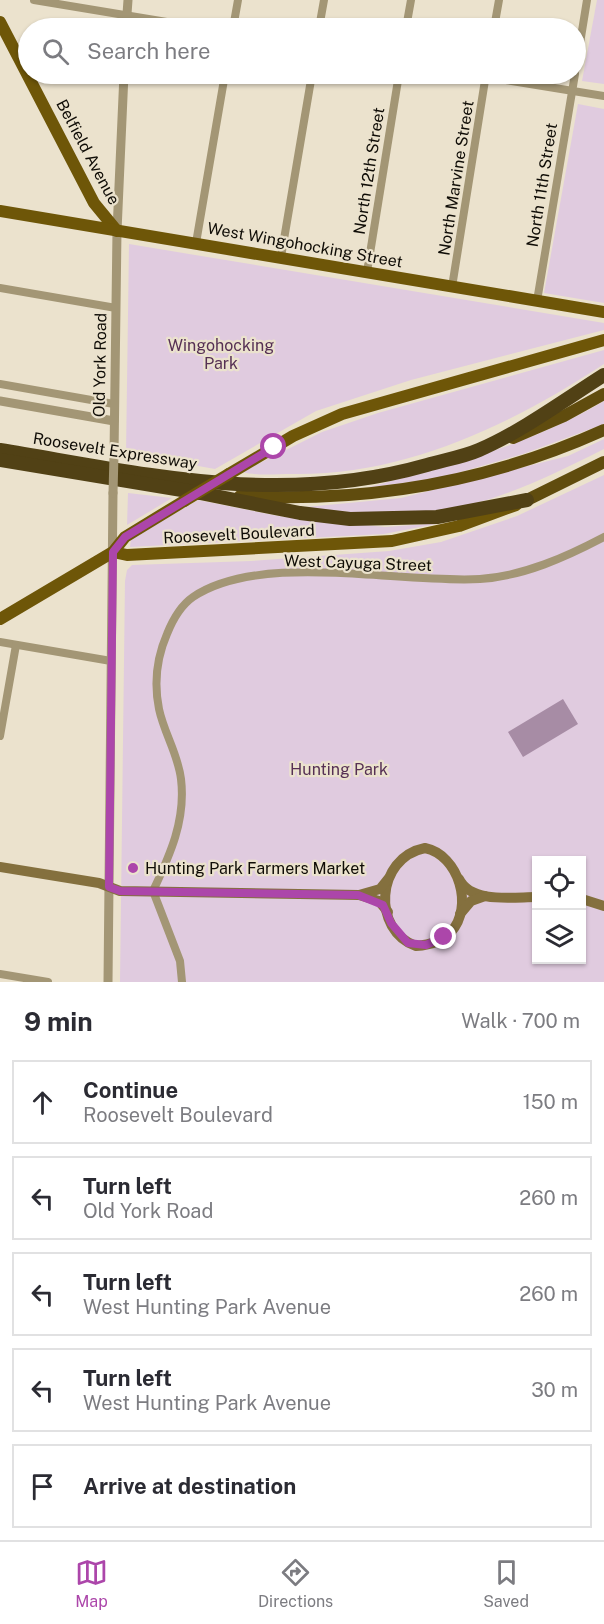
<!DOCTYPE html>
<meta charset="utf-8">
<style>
body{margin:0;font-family:"Public Sans",sans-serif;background:#f7f7f7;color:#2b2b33}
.controls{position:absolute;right:18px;bottom:18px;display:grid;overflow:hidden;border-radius:0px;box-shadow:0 2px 4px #0004}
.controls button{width:54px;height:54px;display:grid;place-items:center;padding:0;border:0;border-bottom:2px solid #e1e1e2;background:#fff;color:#2b2b33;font:30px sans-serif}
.stop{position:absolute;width:18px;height:18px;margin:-14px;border:4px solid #ac46aa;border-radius:50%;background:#fff}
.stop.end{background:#ac46aa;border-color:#fff;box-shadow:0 2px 6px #0008}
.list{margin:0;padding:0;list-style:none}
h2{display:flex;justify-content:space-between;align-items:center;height:78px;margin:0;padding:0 24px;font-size:26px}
h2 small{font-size:20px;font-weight:400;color:#7c7c81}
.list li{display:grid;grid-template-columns:39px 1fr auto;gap:18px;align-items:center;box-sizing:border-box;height:84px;margin:0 12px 12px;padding:0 12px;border:2px solid #e1e1e2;border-radius:0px}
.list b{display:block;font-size:22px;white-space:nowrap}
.list p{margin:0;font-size:20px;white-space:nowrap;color:#7c7c81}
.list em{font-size:20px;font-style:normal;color:#7c7c81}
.icon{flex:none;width:33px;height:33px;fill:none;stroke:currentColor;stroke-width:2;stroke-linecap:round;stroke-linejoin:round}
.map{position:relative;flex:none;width:604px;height:982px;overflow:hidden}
.search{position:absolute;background:#fff;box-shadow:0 2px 4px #0004;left:18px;right:18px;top:18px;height:66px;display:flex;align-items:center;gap:15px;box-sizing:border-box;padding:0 21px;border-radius:33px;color:#7c7c81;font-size:22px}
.sheet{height:558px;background:#fff}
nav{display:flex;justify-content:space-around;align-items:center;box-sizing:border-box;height:84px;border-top:2px solid #e1e1e2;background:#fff;font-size:16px;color:#7c7c81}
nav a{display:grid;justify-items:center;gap:3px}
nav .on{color:#ac46aa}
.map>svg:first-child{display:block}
.green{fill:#e0cbdf;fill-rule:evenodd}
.water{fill:#a78ca5}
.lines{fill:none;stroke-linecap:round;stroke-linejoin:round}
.minor{stroke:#a39675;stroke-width:8}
.tertiary{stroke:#a39675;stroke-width:9}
.secondary{stroke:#84703e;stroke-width:10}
.primary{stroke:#6e5608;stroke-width:12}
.trunk{stroke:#604c0e;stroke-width:12}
.motorway{stroke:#514115;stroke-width:14}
.tertiary-bridge{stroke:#a39675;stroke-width:9}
.primary-bridge{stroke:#6e5608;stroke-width:12}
.route{stroke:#ac46aa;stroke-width:8}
.poi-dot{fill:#ac46aa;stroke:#ebe2cd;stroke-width:2}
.labels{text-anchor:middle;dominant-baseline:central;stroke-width:4.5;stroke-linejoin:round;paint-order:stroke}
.street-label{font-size:16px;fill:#0f0c06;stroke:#ebe2cd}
.park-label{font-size:16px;fill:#563054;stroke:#ebe2cd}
.poi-label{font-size:16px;fill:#0f0c06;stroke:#ebe2cd;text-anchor:start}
</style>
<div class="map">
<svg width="604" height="982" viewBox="0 0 604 982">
<rect width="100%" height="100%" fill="#ebe2cd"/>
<g class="green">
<polygon points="597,0 604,0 604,84 582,81"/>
<polygon points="578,104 604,109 604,303 544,293"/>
<polygon points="129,244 604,323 604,330 411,380 316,411 215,469 126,453"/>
<path d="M 604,350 L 604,364 C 511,425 405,476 292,474 C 276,474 257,476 242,472 L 322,432 L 378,413 Z"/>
<path d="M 604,401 L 604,424 L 523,454 L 440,478 L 365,488 C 448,466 530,445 604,401 Z"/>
<path d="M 604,439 L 604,449 L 600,451 C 564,469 528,487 490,499 C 431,517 366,516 306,507 L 401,498 L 568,456 Z"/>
<path d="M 604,475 L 604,982 L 120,982 L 125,581 L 127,570 L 132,565 L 251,561 L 389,551 L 441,542 L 517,516 ZM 536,861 L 582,861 L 582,960 L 536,960 Z"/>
<polygon points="128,493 172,498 127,525"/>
<polygon points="198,500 278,516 385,527 441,523 384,534 130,547 131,539"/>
</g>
<polygon class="water" points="563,699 578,724 523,757 508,732"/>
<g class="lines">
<g class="minor">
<polyline points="34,0 203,28"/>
<polyline points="233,28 238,0"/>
<polyline points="319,28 324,0"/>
<polyline points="406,28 411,0"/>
<polyline points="494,28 499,0"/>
<polyline points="576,68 587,0"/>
<polyline points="469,74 604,96"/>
<polyline points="196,243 225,74"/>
<polyline points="281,257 312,74"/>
<polyline points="367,272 399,74"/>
<polyline points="452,287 486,74"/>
<polyline points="0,288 116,308"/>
<polyline points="537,301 575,74"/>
<polyline points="0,384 114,404"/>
<polyline points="0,642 111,661"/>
<polyline points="0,736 16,645"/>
<polyline points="0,974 48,982"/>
<path d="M 182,982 L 180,961 L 153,891 C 170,855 186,820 181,779 C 178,754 164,733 159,709 C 154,684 157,657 167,634 C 173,619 180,606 193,597 C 261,551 399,584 480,579 C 524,576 566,557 604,537"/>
</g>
<g class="tertiary">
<polyline points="126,28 128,0"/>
<polyline points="0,401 114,421"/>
<polyline points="114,455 117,231 124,74"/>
<polyline points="108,982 113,493"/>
</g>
<g class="secondary">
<path d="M 425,848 C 459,855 474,907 451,932 C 442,942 428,945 416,946 C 372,931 375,858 425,848 Z"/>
<polyline points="0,867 99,883 120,891 359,895 380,889 388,879"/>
<path d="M 459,879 C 471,904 514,897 536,897"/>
<polyline points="359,895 379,901 388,912"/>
<polyline points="582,899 604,906"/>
<polyline points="460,914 471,901 485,896"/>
</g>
<g class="primary">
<polyline points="0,22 94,203 117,231"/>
<polyline points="0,211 604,312"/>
<polyline points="229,474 293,436 342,414 604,340"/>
<polyline points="113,552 127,555 392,541 459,526 516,505"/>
<polyline points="0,619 113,552 125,537 184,501"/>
</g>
<g class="trunk">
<polyline points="513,438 564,416 604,394"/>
<path d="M 240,496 C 366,503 489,482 604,430"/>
<polyline points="527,500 604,462"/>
</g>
<g class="motorway">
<path d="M 0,450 C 147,474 279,507 427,465 C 444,460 463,457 479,450 C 521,432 566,399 604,375"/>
<polyline points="0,460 200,493 300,513 350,519 437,517 527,500"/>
</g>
<polyline class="tertiary-bridge" points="113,493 114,455"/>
<polyline class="primary-bridge" points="184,501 229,474"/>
</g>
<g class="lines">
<polyline class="route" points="274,447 125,537 113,552 109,887 120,891 358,895 383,905 391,923 408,943 426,945 444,937"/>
</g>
<circle class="poi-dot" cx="133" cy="868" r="6"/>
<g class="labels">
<g class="street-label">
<text transform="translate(88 152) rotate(62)">Belfield Avenue</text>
<text transform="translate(369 171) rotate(-81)">North 12th Street</text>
<text transform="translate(456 178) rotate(-81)">North Marvine Street</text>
<text transform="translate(542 185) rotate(-81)">North 11th Street</text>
<text transform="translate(305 245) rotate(10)">West Wingohocking Street</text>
<text transform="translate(100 365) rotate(-89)">Old York Road</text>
<text transform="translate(115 451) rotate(9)">Roosevelt Expressway</text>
<text transform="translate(239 534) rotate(-3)">Roosevelt Boulevard</text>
<text transform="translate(358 563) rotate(2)">West Cayuga Street</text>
</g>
<g class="park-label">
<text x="221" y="345">Wingohocking<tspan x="221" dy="18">Park</tspan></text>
<text x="339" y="769">Hunting Park</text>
</g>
<g class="poi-label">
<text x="145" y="868">Hunting Park Farmers Market</text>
</g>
</g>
</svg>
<div class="controls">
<button><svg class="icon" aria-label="locate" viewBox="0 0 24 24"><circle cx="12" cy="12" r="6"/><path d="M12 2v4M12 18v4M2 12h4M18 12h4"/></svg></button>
<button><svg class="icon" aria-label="layers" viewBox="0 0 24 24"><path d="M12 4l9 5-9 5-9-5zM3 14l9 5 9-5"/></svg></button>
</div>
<div class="stop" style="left:274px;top:447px"></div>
<div class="stop end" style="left:444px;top:937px"></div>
<div class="search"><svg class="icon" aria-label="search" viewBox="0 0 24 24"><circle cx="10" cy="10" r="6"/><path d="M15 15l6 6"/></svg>Search here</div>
</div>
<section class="sheet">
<h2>9 min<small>Walk · 700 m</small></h2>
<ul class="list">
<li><svg class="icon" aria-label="ahead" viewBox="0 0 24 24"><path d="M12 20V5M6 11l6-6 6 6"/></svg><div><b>Continue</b><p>Roosevelt Boulevard</p></div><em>150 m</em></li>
<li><svg class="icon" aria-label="left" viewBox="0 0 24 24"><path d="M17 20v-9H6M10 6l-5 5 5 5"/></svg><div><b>Turn left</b><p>Old York Road</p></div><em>260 m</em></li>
<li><svg class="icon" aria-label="left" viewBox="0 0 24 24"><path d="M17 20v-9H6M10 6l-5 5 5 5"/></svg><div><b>Turn left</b><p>West Hunting Park Avenue</p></div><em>260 m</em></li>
<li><svg class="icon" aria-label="left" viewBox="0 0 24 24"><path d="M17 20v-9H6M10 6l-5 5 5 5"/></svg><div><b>Turn left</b><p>West Hunting Park Avenue</p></div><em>30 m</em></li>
<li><svg class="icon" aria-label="arrive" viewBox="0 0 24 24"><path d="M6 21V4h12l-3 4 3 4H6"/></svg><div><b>Arrive at destination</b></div></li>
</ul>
</section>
<nav>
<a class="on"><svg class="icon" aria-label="map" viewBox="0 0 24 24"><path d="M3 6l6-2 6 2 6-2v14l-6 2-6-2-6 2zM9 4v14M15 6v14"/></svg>Map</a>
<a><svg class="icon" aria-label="directions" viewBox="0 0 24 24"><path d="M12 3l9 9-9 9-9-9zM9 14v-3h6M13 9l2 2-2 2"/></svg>Directions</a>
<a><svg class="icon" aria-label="saved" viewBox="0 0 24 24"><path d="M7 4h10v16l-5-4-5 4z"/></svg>Saved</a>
</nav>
